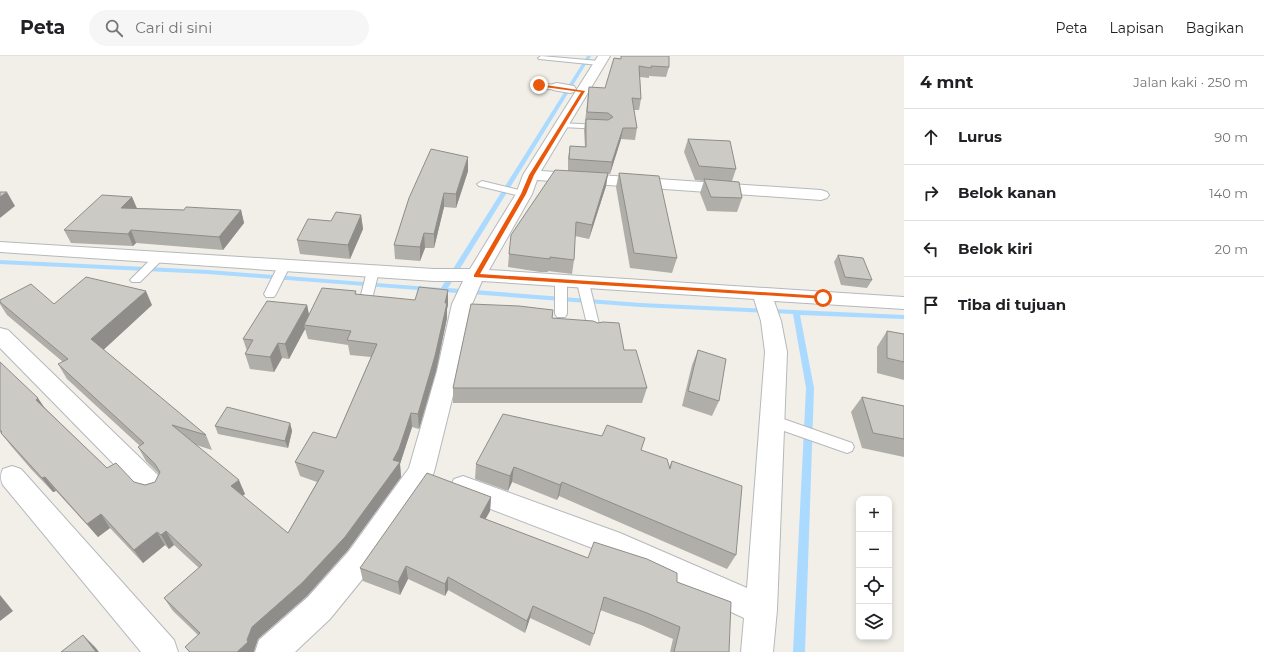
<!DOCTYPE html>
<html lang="id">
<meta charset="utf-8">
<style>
body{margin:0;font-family:Montserrat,sans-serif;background:#f6f6f6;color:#202124}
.controls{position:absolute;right:12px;bottom:12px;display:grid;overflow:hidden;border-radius:8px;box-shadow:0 2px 6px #0003}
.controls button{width:36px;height:36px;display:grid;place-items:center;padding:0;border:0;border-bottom:1px solid #e0e0e0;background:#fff;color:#202124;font:20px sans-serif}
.stop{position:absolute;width:12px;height:12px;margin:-9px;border:3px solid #ea580c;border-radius:50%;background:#fff}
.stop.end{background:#ea580c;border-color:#fff;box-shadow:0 1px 4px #0008}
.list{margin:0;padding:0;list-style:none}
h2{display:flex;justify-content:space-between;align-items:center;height:52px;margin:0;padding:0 16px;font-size:17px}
h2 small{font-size:13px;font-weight:400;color:#757577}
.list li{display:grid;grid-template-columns:26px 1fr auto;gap:12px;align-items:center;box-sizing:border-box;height:56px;padding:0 16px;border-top:1px solid #e0e0e0}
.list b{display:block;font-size:15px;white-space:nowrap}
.list em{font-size:13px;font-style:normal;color:#757577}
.icon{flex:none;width:22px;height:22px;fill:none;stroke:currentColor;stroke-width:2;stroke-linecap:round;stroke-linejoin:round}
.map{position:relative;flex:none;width:904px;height:596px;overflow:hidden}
header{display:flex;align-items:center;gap:24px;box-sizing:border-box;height:56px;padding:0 20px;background:#fff;border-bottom:1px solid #e0e0e0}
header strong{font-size:19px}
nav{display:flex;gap:22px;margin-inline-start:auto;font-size:14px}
.search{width:280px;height:36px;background:#f6f6f6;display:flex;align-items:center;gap:10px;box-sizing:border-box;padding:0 14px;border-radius:22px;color:#757577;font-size:15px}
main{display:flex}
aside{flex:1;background:#fff}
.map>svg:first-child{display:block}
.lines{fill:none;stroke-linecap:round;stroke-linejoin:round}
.stream{fill:#aadaff;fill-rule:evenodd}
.lane-casing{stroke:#b5b8bc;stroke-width:2}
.street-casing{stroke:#b5b8bc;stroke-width:2}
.lane{fill:#fff;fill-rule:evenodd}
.street{fill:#fff;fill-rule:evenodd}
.wall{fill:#afaea9}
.shaded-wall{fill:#8f8d8a}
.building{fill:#cccac5;stroke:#8f8d8a}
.route{fill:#ea580c}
</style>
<header>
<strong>Peta</strong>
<div class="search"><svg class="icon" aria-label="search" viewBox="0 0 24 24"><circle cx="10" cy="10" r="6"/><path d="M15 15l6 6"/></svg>Cari di sini</div>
<nav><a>Peta</a><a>Lapisan</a><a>Bagikan</a></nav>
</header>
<main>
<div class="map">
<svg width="904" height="596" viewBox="0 0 904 596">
<rect width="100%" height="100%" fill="#f1efe8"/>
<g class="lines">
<polygon class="stream" points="587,0 591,0 448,232 640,247 904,259 904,263 800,259 814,332 805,596 793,596 806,332 793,258 640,251 208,218 0,208 0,204 208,214 441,232"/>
<defs>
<g id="lane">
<polygon points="541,0 599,5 602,7 599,9 539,3 538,2"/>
<path d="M 536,27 L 557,29 L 561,31 C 556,35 540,33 535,29 Z"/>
<polygon points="559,67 602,69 606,71 602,73 562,71 559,71"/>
<polygon points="482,125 527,136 529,138 524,141 479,130 477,128"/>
<polygon points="158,199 162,200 163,202 162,204 140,226 132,226 130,224 154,200"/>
<polygon points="284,207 290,210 276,238 274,241 266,241 264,238 278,210"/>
<polygon points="373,212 379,215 372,243 370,246 362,246 360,243 367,215"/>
<polygon points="561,222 565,223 567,225 567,258 565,261 557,261 555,258 555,225 557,223"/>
<polygon points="583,223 587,225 589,227 601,276 599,279 595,280 591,279 589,276 577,227 579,225"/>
<polygon points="772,359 852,387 854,391 852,395 847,397 767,369 765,365 767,361"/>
</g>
<g id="street">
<polygon points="598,0 610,0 541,115 821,134 827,136 829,139 827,142 821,144 537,124 532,138 489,214 904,241 904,253 774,245 781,265 787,296 777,554 773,596 741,596 744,562 600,495 454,439 450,431 454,423 463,420 620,477 747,532 765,296 761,265 754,243 482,225 472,248 459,315 434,416 430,424 369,515 330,563 295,596 255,596 259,584 308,541 349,495 409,412 437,315 452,248 463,225 434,225 0,196 0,186 434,213 470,213 516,138 523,119"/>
<polygon points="557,27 574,30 576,33 574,36 570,37 553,34 551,31 553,28"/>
<polygon points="0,272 8,274 162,423 166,431 162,439 153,442 144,439 0,292"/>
<path d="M 12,410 L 21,413 L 174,584 L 178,596 L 141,596 L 3,429 C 0,423 0,419 3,413 Z"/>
</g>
</defs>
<use href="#lane" class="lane-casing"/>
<use href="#street" class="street-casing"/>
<use href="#lane" class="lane"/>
<use href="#street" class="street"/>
</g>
<g class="wall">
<polygon points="621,0 669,0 669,11 666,21 649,20 649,22 640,21 641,43 639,54 634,54 637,72 635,84 621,83 610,118 608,118 606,130 589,183 575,180 574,204 572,218 548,215 548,216 540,216 508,211 509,198 568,115 568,102 570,90 585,91 584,74 589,31 605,32 621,3"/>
<polygon points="688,83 736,113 732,125 742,142 737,156 707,155 700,137 704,125 695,124 684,96"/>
<polygon points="468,115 456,152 444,151 434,192 425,192 420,205 395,203 394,189 409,142"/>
<polygon points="619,117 677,202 672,217 630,212 616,131"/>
<polygon points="132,141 137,152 184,154 241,154 244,167 223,194 136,187 133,190 71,187 64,174"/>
<polygon points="361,159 363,173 350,203 300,198 297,184 331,165"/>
<polygon points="838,199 872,224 867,232 841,229 834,206"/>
<polygon points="356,238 448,249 447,253 447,262 436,315 419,373 412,371 400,408 401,421 348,494 307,540 258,583 254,595 254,596 189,596 185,591 198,579 173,555 164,542 199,512 174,489 169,493 165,489 143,507 110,472 98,481 56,435 53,436 31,413 12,391 0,376 0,306 46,353 107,412 134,426 145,429 155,426 159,418 146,405 138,391 140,390 67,323 58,308 63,306 7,259 0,248 0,244 54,248 152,249 103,294 206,379 212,394 196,389 245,438 242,440 288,477 317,426 300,420 295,406 336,382 371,301 350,299 348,289 308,283 305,273 289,303 282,302 274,316 250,313 245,298 247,295 243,283 307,249 309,259"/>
<polygon points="552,262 624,294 647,332 642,347 453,347 453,332"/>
<polygon points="887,275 904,278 904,324 877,317 877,291"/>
<polygon points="698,294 719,345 712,360 682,350 692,309"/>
<polygon points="862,341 904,350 904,401 862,392 851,356"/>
<polygon points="290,367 292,375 288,392 218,378 215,370"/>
<polygon points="641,394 669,411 672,405 736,499 727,513 559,440 557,444 512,426 508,435 475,423 476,408"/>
<polygon points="491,441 490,455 485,463 588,502 677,526 729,596 670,596 673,583 641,569 600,554 594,578 590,590 530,562 525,577 448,534 445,540 408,523 400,539 363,525 360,512"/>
</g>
<g class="shaded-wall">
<polygon points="623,72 621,83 610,118 612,106"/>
<polygon points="468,101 468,115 456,152 456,138"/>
<polygon points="608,117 606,130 589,183 592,169"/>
<polygon points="7,136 15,150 0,162 0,141"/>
<polygon points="444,137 444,151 434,192 434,178"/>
<polygon points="132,141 137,153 121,152"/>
<polygon points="241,154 244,167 223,194 219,181"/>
<polygon points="361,159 363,173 350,203 348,189"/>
<polygon points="131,174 136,187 133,190 128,178"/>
<polygon points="424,177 425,192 420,205 420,191"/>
<polygon points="448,234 448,249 447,253 447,262 436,315 419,373 418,358"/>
<polygon points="146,235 152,249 99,298 91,283"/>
<polygon points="307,249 310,264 304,269 305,273 289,303 285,288"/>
<polygon points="278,287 282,302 274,316 270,301"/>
<polygon points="38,342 48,357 36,344"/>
<polygon points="411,357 412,371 400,408 401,421 348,494 307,540 258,583 254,595 254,596 237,596 247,584 252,571 393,404"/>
<polygon points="290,367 292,375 288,392 285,385"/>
<polygon points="514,411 512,426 508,435 510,420"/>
<polygon points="45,421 56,435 53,436 42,422"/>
<polygon points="239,424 245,438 237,444 231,430"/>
<polygon points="562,426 559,440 557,444 560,429"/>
<polygon points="491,441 490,455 479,475 480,461"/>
<polygon points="101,458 110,472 98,481 87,468"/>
<polygon points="166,475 174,489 169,493 161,479"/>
<polygon points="157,476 165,489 143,507 134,494"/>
<polygon points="406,510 408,523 400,539 398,526"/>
<polygon points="448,521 448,534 445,540 445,528"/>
<polygon points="0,539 13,555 0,565"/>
<polygon points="533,550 530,562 525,577 527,565"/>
<polygon points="83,579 95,591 99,596 96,596"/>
</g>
<g class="building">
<polygon points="621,0 669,0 669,11 651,10 651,12 639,10 641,43 632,42 637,72 623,72 612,106 569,103 570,90 586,91 586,63 608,64 613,61 608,57 587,56 589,31 605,32 614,2 621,3"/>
<polygon points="688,83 730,85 736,113 699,110"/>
<polygon points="431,93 468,101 456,138 444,137 434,178 424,177 420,191 394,189 409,142"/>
<polygon points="555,114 608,117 592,169 576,166 574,204 550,201 550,203 541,202 509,198 511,179"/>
<polygon points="619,117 659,120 677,202 634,197"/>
<polygon points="704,123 739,126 742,142 711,141"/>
<polygon points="0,136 7,136 0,141"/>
<polygon points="102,139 132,141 121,152 184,154 186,151 241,154 219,181 131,174 128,178 64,174"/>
<polygon points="336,156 361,159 348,189 297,184 308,163 331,165"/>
<polygon points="838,199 863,202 872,224 845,221"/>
<polygon points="86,221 146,235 91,283 206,379 172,369 239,424 231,430 288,477 324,415 295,406 313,376 336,382 377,288 347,284 351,275 304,269 322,232 356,235 355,238 415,244 419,231 448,234 445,247 447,247 435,300 418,358 411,357 399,393 393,404 400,406 345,481 302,527 252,571 247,584 248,586 237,596 190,596 185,591 200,577 164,542 202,509 166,475 161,479 157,476 134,494 101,458 87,468 45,421 42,422 1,377 2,376 0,374 0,306 38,342 36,344 107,412 116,407 134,426 145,429 155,426 160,416 155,408 138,391 144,387 58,308 68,303 0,246 0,244 31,228 54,248"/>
<polygon points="267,245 307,249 285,288 278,287 270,301 245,298 253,284 243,283"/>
<polygon points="471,248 519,250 553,254 552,262 593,265 598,267 603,266 619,267 624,294 636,294 647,332 453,332"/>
<polygon points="887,275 904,278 904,306 887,302"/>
<polygon points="698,294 726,303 719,345 688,335"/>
<polygon points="862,341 904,350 904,383 873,377"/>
<polygon points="227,351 290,367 285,385 215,370"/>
<polygon points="503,358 602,380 607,369 645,382 641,394 667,403 670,413 672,405 742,430 736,499 562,426 560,429 514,411 510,420 476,408"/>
<polygon points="427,417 491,441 480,461 588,502 594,486 647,503 677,517 677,526 731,546 729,596 674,596 680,571 647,557 604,541 594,578 533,550 527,565 448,521 445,528 406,510 398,526 360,512"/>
<polygon points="83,579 96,596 61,596"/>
</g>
<polygon class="route" points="539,28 585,35 534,119 526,138 480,218 823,240 825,240 825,243 474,221 474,219 521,138 529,119 581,36 537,30"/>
</svg>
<div class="controls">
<button>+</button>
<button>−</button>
<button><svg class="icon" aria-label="locate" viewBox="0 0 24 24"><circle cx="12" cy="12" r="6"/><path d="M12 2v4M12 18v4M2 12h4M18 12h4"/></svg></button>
<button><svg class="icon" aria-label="layers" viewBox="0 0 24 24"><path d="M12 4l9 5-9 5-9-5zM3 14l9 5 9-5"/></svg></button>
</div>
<div class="stop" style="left:823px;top:242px"></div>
<div class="stop end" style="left:539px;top:29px"></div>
</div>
<aside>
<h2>4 mnt<small>Jalan kaki · 250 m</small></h2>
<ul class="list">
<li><svg class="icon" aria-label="ahead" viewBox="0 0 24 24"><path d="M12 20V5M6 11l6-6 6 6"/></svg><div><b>Lurus</b></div><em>90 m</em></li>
<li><svg class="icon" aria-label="right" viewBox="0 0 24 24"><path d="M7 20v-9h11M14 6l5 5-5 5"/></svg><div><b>Belok kanan</b></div><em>140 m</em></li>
<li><svg class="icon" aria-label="left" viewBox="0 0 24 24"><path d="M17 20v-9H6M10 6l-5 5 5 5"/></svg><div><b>Belok kiri</b></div><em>20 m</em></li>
<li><svg class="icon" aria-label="arrive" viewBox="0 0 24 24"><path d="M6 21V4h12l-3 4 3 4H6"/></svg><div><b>Tiba di tujuan</b></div></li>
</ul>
</aside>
</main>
